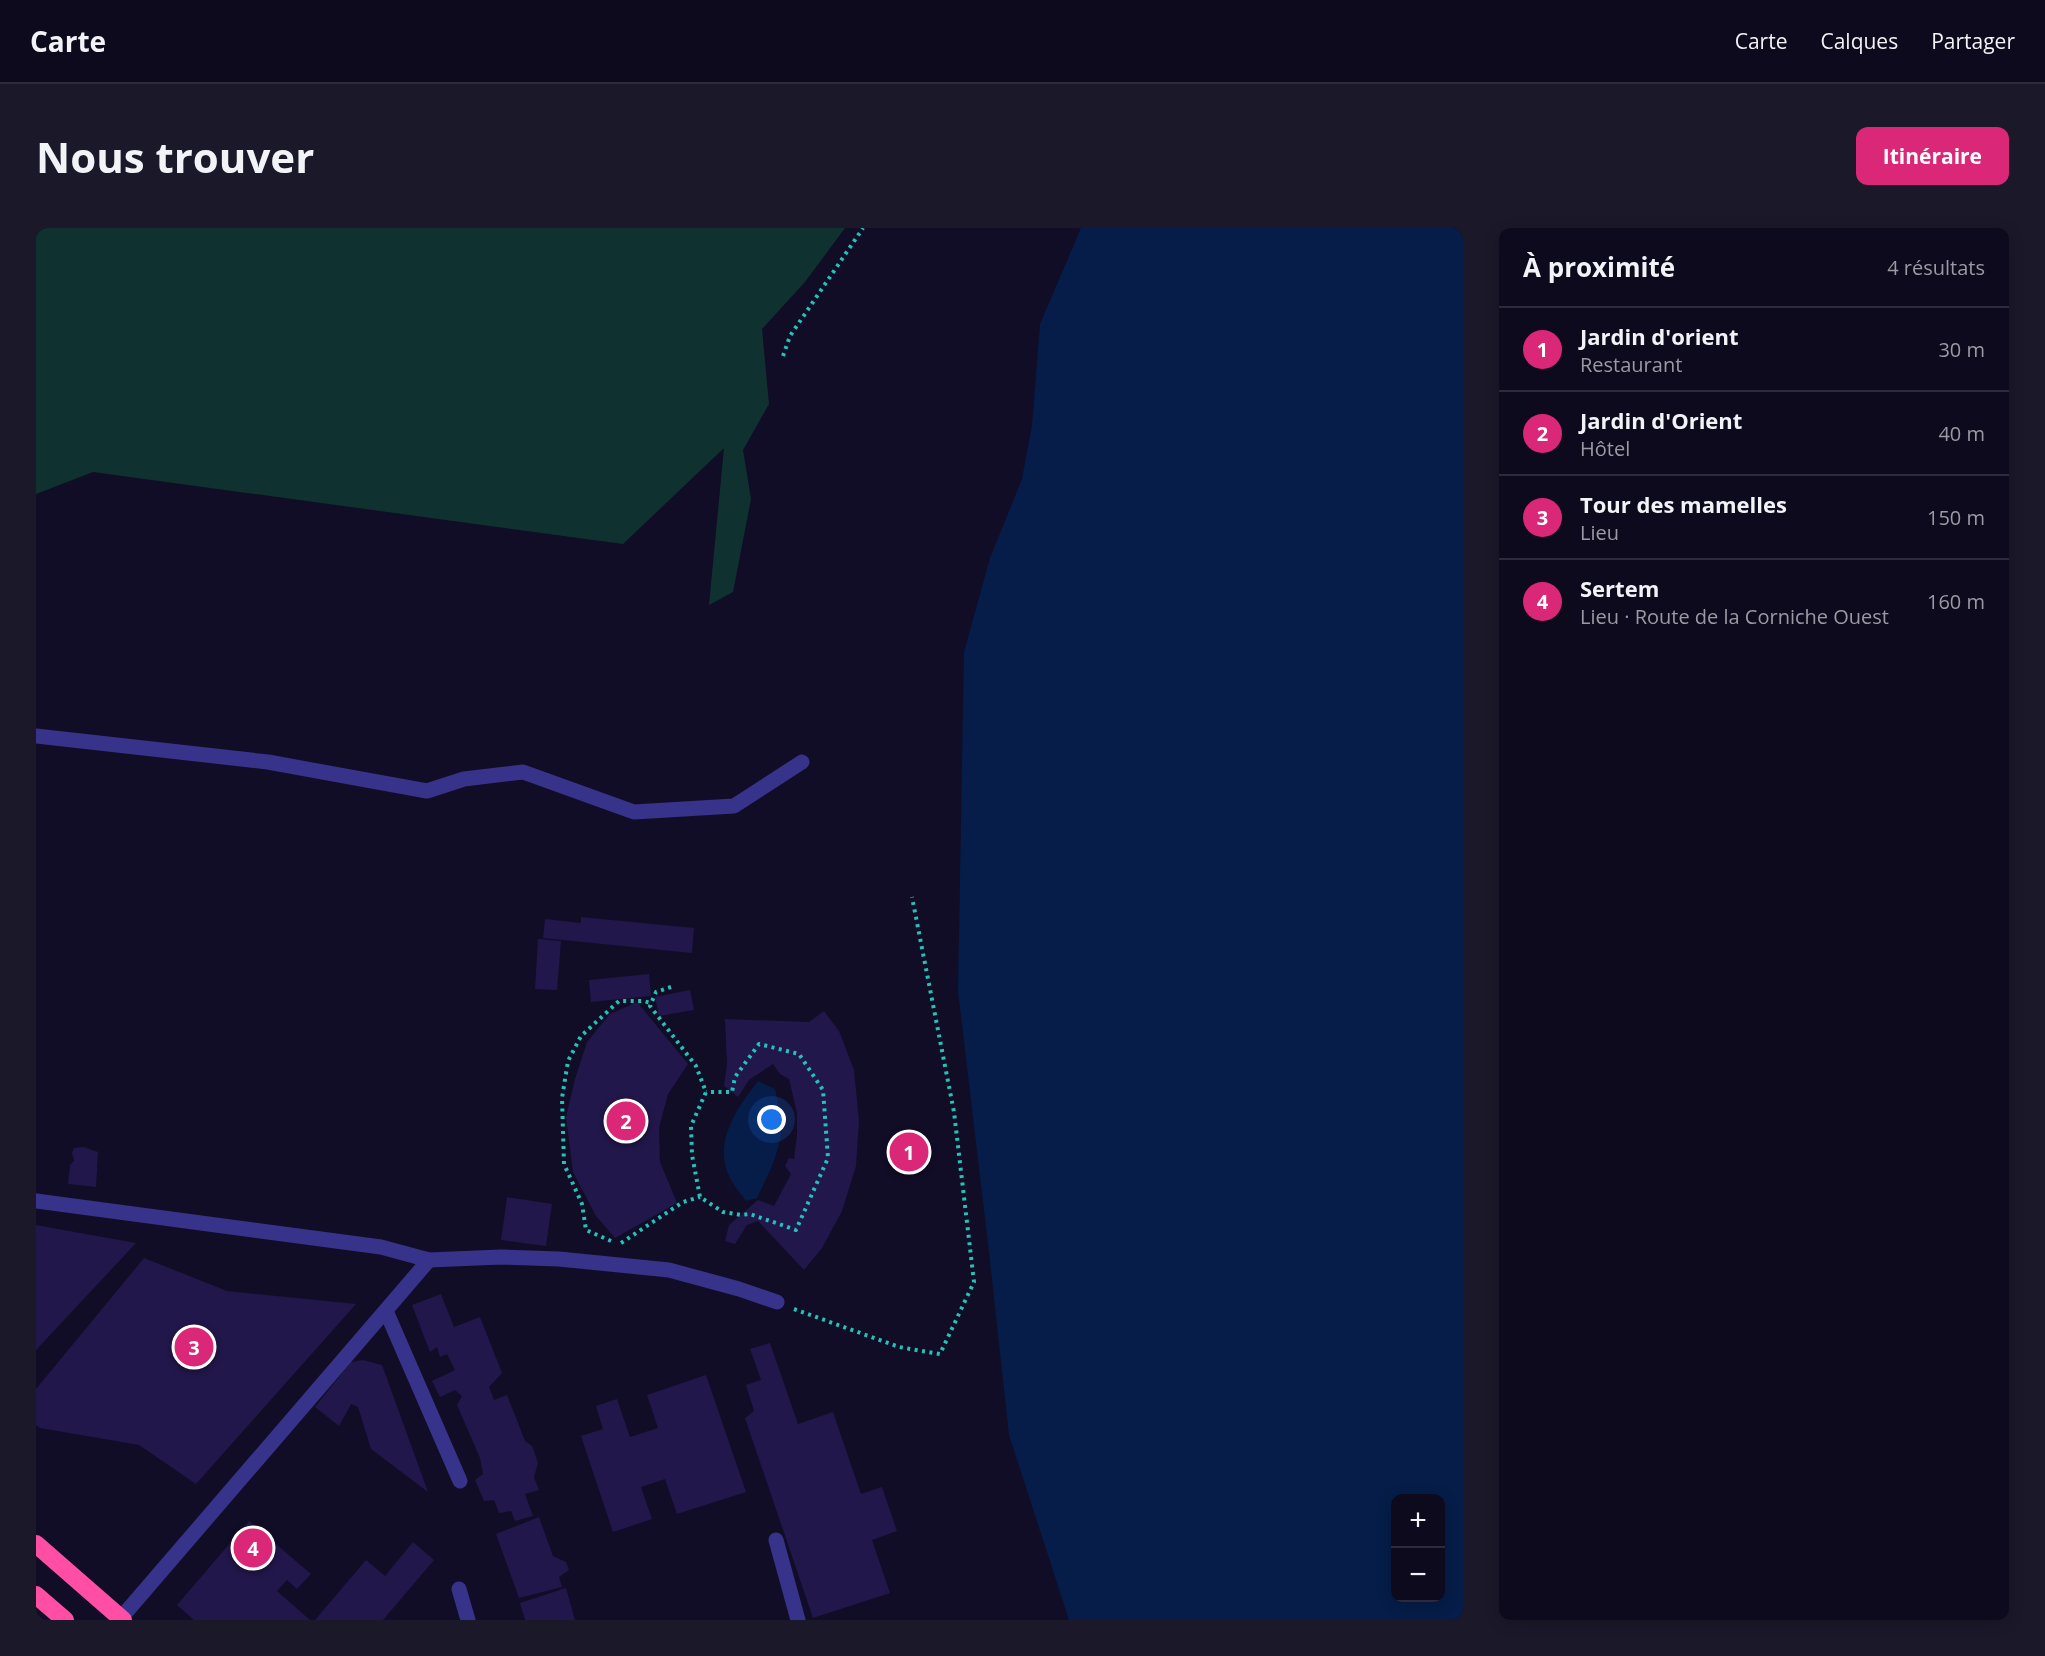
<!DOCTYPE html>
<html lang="fr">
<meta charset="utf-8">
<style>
body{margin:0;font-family:"Open Sans",sans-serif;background:#1b182a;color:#f1f3f6}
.controls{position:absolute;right:18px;bottom:18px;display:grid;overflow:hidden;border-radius:12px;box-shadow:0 3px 15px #0003}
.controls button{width:54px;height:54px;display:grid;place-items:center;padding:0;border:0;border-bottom:2px solid #2d2b3b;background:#0d0a1d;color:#f1f3f6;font:30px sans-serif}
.you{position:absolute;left:736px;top:892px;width:21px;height:21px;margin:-15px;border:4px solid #fff;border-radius:50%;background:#1a73e8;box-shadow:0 0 0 9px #1a73e833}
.badge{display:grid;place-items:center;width:39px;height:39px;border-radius:50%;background:#db2777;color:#fff;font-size:20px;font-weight:700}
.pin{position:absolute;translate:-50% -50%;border:3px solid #fff;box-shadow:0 2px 6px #0006}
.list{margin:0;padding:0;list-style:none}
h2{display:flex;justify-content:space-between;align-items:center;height:78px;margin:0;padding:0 24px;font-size:26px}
h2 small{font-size:20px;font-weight:400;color:#9a9aa4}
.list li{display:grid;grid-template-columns:39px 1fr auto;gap:18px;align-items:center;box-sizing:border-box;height:84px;padding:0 24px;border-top:2px solid #2d2b3b}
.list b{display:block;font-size:22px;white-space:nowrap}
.list p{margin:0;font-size:20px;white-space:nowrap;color:#9a9aa4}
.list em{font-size:20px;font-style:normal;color:#9a9aa4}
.map{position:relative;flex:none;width:1427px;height:1392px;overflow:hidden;border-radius:12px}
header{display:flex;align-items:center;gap:36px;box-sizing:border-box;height:84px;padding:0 30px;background:#0d0a1d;border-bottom:2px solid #2d2b3b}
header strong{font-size:28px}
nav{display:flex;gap:33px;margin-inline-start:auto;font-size:21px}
.intro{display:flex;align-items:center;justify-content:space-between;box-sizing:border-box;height:144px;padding:0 36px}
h1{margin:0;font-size:42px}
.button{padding:15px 27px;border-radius:12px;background:#db2777;color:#fff;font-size:21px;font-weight:700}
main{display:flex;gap:36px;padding:0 36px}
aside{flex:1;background:#0d0a1d;border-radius:12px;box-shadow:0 3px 15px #0003}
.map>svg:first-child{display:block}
.green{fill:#0f3230}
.water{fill:#051d48;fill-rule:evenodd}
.building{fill:#21174a}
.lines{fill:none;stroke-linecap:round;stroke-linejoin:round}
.path{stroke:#23c3b9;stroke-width:4;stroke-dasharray:3 4.5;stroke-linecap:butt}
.minor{stroke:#37338a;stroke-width:15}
.highway{stroke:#ff4ea3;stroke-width:18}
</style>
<header>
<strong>Carte</strong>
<nav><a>Carte</a><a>Calques</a><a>Partager</a></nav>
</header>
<div class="intro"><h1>Nous trouver</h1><a class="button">Itinéraire</a></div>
<main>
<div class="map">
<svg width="1427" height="1392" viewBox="0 0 1427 1392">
<rect width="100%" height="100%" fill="#110d27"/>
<polygon class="green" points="0,0 809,0 769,54 726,101 733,176 707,222 715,271 697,364 673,377 688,220 587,316 57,244 0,266"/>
<g class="water">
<path d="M 1045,0 L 1427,0 L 1427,1392 L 1033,1392 L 973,1207 L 953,1024 L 922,763 L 928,424 L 954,330 L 986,251 L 996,197 L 1004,96 ZM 1404,1270 L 1404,1370 L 1360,1370 L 1360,1270 Z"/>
<path d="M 722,853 L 739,861 C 742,874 746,889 745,903 C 743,927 731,949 721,970 L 710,973 C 705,966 698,958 694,950 C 676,915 701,880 722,853 Z"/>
</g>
<g class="building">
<polygon points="545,689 658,700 656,725 507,710 509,691 545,695"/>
<polygon points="502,711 525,713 521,762 499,761"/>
<polygon points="613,746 615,768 555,774 553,752"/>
<polygon points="654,762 658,782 623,788 619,769"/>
<polygon points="601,774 652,836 632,866 623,900 624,934 641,975 579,1010 560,988 537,944 530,889 539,851 551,814 574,786"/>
<polygon points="788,783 803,803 818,842 823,893 820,938 806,983 786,1020 768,1042 722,993 711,997 699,1016 689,1013 693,997 722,972 738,978 755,946 749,938 753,930 758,931 761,907 761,885 753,851 744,846 737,836 713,852 702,869 688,858 691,835 689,791 773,794"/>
<polygon points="47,919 62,924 60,959 32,956 34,937 38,933 36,925 38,920"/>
<polygon points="471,969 516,976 510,1018 465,1012"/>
<polygon points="0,997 100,1015 0,1122"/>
<polygon points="108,1030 191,1063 320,1076 160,1256 103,1217 4,1200 0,1197 0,1161"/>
<polygon points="405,1066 418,1099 444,1089 466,1145 453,1159 458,1172 471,1167 489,1213 496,1218 499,1226 502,1235 498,1249 503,1262 489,1266 497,1288 479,1293 475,1283 463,1285 458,1272 448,1273 439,1252 447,1246 444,1230 421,1177 426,1168 419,1162 404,1169 396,1153 419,1142 411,1126 404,1129 401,1119 394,1124 376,1077"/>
<polygon points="734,1115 762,1196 797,1184 825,1266 846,1259 861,1303 836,1312 854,1365 777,1390 709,1190 718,1183 710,1157 725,1152 714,1121"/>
<polygon points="327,1132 346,1137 392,1264 335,1221 322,1179 315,1176 303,1198 279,1179 315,1134"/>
<polygon points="670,1147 710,1264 641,1286 629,1251 605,1259 616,1291 577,1304 545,1208 567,1201 560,1178 581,1171 594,1209 622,1200 611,1167"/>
<polygon points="503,1289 517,1328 530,1334 533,1342 523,1349 526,1359 483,1370 460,1306"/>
<polygon points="213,1293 275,1346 261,1361 251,1352 241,1363 274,1392 158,1392 141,1377"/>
<polygon points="377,1314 398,1332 347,1392 279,1392 330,1332 349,1348"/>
<polygon points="530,1360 539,1392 489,1392 484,1375"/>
</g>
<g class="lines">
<g class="path">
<polyline points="747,128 754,108 827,0"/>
<polyline points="635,759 620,764 614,778 660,838 670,864 655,898 656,927 664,969 687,984 705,987 714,986 760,1002 792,930 787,862 763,826 723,816 699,849 696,864 670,864"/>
<polyline points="575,1013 550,1002 546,976 528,936 526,870 532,833 545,808 583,773 607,773 615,775"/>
<polyline points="585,1015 647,974 664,969"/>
<polyline points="758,1081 863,1119 904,1126 938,1054 918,884 876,669"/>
</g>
<g class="minor">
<polyline points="0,508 232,534 391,563 428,551 487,544 598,584 698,578 766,534"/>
<polyline points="0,973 345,1019 393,1032 465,1029 523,1031 633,1042 703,1061 741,1074"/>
<polyline points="350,1083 424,1253"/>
<polyline points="740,1312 762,1392"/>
<polyline points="423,1361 432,1392"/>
<polyline points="85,1390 393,1032"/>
</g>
<g class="highway">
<polyline points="0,1316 87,1392"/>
<polyline points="0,1367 29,1392"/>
</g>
</g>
</svg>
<div class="controls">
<button>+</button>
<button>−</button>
</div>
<div class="you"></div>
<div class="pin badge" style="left:873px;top:924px">1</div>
<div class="pin badge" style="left:590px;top:893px">2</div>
<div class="pin badge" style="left:158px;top:1119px">3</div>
<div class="pin badge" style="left:217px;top:1320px">4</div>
</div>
<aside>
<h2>À proximité<small>4 résultats</small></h2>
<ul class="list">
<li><span class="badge">1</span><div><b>Jardin d'orient</b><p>Restaurant</p></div><em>30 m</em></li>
<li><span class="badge">2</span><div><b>Jardin d'Orient</b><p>Hôtel</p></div><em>40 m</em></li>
<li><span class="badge">3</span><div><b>Tour des mamelles</b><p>Lieu</p></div><em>150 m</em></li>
<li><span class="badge">4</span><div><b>Sertem</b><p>Lieu · Route de la Corniche Ouest</p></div><em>160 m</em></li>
</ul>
</aside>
</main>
